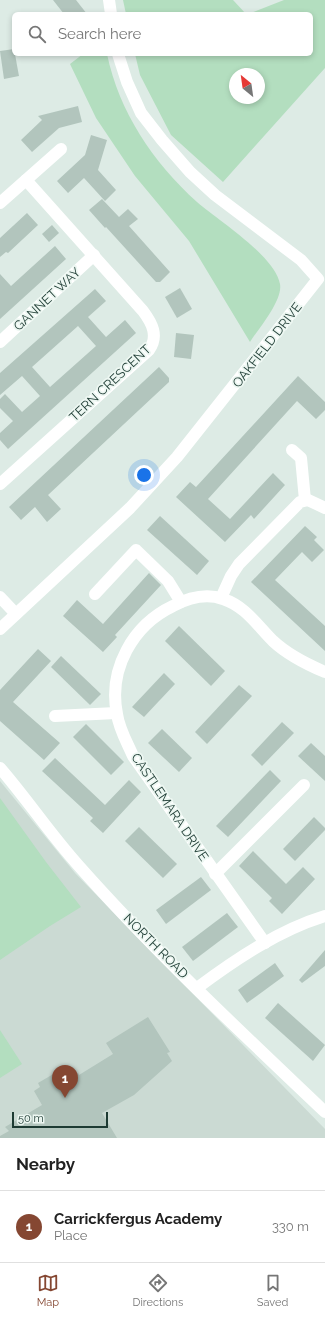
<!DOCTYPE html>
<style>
body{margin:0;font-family:Raleway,sans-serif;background:#f6f6f6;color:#222}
.compass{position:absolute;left:229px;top:68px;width:36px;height:36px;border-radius:50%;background:#fff;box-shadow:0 2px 6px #0003;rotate:331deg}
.scale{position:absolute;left:12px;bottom:10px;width:96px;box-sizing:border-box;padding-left:4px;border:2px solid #1d3b33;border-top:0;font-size:11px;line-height:14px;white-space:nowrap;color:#1d3b33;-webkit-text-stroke:3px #edf7f2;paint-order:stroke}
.you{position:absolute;left:144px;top:475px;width:14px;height:14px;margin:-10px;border:3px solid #fff;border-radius:50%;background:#1a73e8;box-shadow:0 0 0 6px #1a73e833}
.badge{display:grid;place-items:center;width:26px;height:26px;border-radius:50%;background:#854732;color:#fff;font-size:13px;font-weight:700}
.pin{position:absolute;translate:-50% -33px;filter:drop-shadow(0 1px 2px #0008)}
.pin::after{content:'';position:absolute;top:21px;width:14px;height:12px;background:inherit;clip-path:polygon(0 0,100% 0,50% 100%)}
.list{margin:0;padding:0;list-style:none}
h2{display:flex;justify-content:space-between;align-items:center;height:52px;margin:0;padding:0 16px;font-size:17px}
h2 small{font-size:13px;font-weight:400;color:#767676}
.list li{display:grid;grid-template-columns:26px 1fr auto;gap:12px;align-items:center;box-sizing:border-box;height:72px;padding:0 16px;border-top:1px solid #e0e0e0}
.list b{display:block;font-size:15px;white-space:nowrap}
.list p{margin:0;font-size:13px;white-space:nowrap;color:#767676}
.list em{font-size:13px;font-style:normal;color:#767676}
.icon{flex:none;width:22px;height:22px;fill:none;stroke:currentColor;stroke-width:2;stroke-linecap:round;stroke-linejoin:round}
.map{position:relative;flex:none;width:325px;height:1138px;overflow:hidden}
.search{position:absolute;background:#fff;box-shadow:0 2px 6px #0003;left:12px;right:12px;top:12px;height:44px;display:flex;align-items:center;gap:10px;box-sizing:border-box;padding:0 14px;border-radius:6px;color:#767676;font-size:15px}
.sheet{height:124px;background:#fff}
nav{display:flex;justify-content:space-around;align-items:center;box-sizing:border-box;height:56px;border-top:1px solid #e0e0e0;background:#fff;font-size:11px;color:#767676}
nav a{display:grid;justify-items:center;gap:2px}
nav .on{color:#854732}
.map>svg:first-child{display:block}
.built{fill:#cbdad3}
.green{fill:#b3debf;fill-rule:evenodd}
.building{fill:#b2c5bd;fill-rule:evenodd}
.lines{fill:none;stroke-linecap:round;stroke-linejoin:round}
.minor{stroke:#fff;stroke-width:12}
.labels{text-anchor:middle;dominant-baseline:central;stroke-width:3.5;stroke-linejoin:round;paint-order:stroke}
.street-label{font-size:13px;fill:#1d3b33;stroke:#edf7f2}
</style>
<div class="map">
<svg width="325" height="1138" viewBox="0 0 325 1138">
<rect width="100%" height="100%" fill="#ddebe5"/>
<polygon class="built" points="0,781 75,873 325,1129 325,1138 0,1138"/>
<g class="green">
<polygon points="123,0 233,0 246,14 126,14"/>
<path d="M 284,0 L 325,0 L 325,68 L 223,182 L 171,135 L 140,75 L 135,54 L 311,54 L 311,14 L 248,14 ZM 235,74 L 259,74 L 259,98 L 235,98 Z"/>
<path d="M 83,54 L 107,54 C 119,112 153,162 197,202 C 218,220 275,256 280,284 C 283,300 259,328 250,342 L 189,241 L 135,176 L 96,118 L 70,64 Z"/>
<polygon points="0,798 46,862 81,907 50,926 0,960"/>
<polygon points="0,1030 22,1064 0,1078"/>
</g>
<g class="building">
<polygon points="53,0 76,0 87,14 64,14"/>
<polygon points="14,49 19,76 4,79 0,51"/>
<polygon points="78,106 82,122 59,128 32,152 21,140 42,120 38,116"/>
<polygon points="91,135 107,140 98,170 116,190 105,201 84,178 68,193 57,181 85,155"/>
<polygon points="102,199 119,217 128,209 138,219 129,226 170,272 160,282 156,282 106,227 105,228 89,210"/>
<polygon points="27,213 38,225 8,253 6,252 0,257 0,238"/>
<polygon points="52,225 59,233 49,242 42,234"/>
<polygon points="55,246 66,259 0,319 0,274 11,286"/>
<polygon points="180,288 192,309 177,318 165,297"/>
<path d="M 95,289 L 106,301 L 88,317 L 106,337 L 125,320 L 136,333 L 8,449 L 0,440 L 0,433 L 13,421 L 0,408 L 0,399 L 5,394 L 22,412 L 40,396 L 22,376 L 0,395 L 0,373 ZM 78,326 L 96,346 L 50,387 L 32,367 Z"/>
<polygon points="176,333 194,335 191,359 174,357"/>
<polygon points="159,367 169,378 169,382 48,495 61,509 47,522 35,507 21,520 9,507"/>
<polygon points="298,376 325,402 325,410 316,419 297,401 208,499 230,519 273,473 285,485 254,519 251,515 225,542 176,497 190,482 196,487"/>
<polygon points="160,516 209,561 197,575 147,530"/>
<polygon points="305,526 317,537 314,540 324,550 312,562 302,552 275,580 325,626 325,651 251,582"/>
<polygon points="149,573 161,585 115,635 117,637 103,652 63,616 77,600 103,624"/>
<polygon points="179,626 225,671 211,686 165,641"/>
<polygon points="38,649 51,661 13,702 60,743 44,760 0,721 0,690"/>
<polygon points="61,656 101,694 90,705 51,667"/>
<polygon points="164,673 175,684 144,717 132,707"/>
<polygon points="239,685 252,696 207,744 195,732"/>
<polygon points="282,722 294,733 262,766 251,755"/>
<polygon points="86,724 124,762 111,775 73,737"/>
<polygon points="162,729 192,758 179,772 148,743"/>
<polygon points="311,743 325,756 325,781 298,756"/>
<polygon points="55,758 105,805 129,780 141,792 103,833 90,821 93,818 42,771"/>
<polygon points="270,770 281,781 228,837 216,826"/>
<polygon points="314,817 325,828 325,830 295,861 283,849"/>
<polygon points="139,827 177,864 163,878 125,841"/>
<polygon points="253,851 286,884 303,867 315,879 282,914 269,901 272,898 239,866"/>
<polygon points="201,877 211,890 166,924 156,910"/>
<polygon points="227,913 238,927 193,961 182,947"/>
<polygon points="325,950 325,966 302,983 299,980"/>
<polygon points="275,963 284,976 247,1003 238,990"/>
<polygon points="278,1003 325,1045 313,1061 265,1018"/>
<polygon points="148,1017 170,1052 167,1053 172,1061 134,1095 102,1113 117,1138 0,1138 0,1136 9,1131 5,1127 42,1105 34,1091 40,1087 38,1083 67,1066 73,1077 78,1073 79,1075 113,1054 106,1043"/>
</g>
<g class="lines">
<g class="minor">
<polyline points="109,0 111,14"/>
<polyline points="0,203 61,149"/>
<polyline points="0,342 94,255"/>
<polyline points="292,450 301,458 305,500"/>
<path d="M 0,484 L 149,350 C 159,336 152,323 143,311 L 26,180"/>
<polyline points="95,594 136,550 168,581 181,602"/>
<polyline points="0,597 16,614"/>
<polyline points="221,598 231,576 239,564 300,502 308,500 325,508"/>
<polyline points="0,629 130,508 177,457 318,279 301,260 215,195 190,172 162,140 141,113 127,82 118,54"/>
<polyline points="55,716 116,713"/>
<path d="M 0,768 C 27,799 50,834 78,865 C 155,952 241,1032 325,1112"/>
<polyline points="215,874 304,785"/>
<path d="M 265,943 L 133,756 C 127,742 119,729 117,714 C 108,669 133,625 173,606 C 188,598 206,593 223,599 C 245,606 257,625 273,641 C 288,655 306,664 325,672"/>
<path d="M 197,988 C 236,959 279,930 325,916"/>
</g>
</g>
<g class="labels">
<g class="street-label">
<text transform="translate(47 299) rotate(-43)">GANNET WAY</text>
<text transform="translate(267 345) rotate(-52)">OAKFIELD DRIVE</text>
<text transform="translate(110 383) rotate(-43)">TERN CRESCENT</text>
<text transform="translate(170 807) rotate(56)">CASTLEMARA DRIVE</text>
<text transform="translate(156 946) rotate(45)">NORTH ROAD</text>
</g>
</g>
</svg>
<svg class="compass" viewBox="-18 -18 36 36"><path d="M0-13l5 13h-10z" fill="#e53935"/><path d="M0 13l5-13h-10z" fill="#767676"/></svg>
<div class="scale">50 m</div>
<div class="you"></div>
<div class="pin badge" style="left:65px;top:1098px">1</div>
<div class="search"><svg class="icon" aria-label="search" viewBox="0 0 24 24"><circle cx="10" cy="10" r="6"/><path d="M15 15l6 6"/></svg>Search here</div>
</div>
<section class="sheet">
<h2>Nearby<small></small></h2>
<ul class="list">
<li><span class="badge">1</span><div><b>Carrickfergus Academy</b><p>Place</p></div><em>330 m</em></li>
</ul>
</section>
<nav>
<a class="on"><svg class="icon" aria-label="map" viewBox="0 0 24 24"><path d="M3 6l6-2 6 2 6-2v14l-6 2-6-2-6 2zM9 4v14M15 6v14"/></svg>Map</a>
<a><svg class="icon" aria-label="directions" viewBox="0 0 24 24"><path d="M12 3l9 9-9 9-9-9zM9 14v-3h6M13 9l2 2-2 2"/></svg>Directions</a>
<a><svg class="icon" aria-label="saved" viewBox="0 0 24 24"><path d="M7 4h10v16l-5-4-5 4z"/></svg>Saved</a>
</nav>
